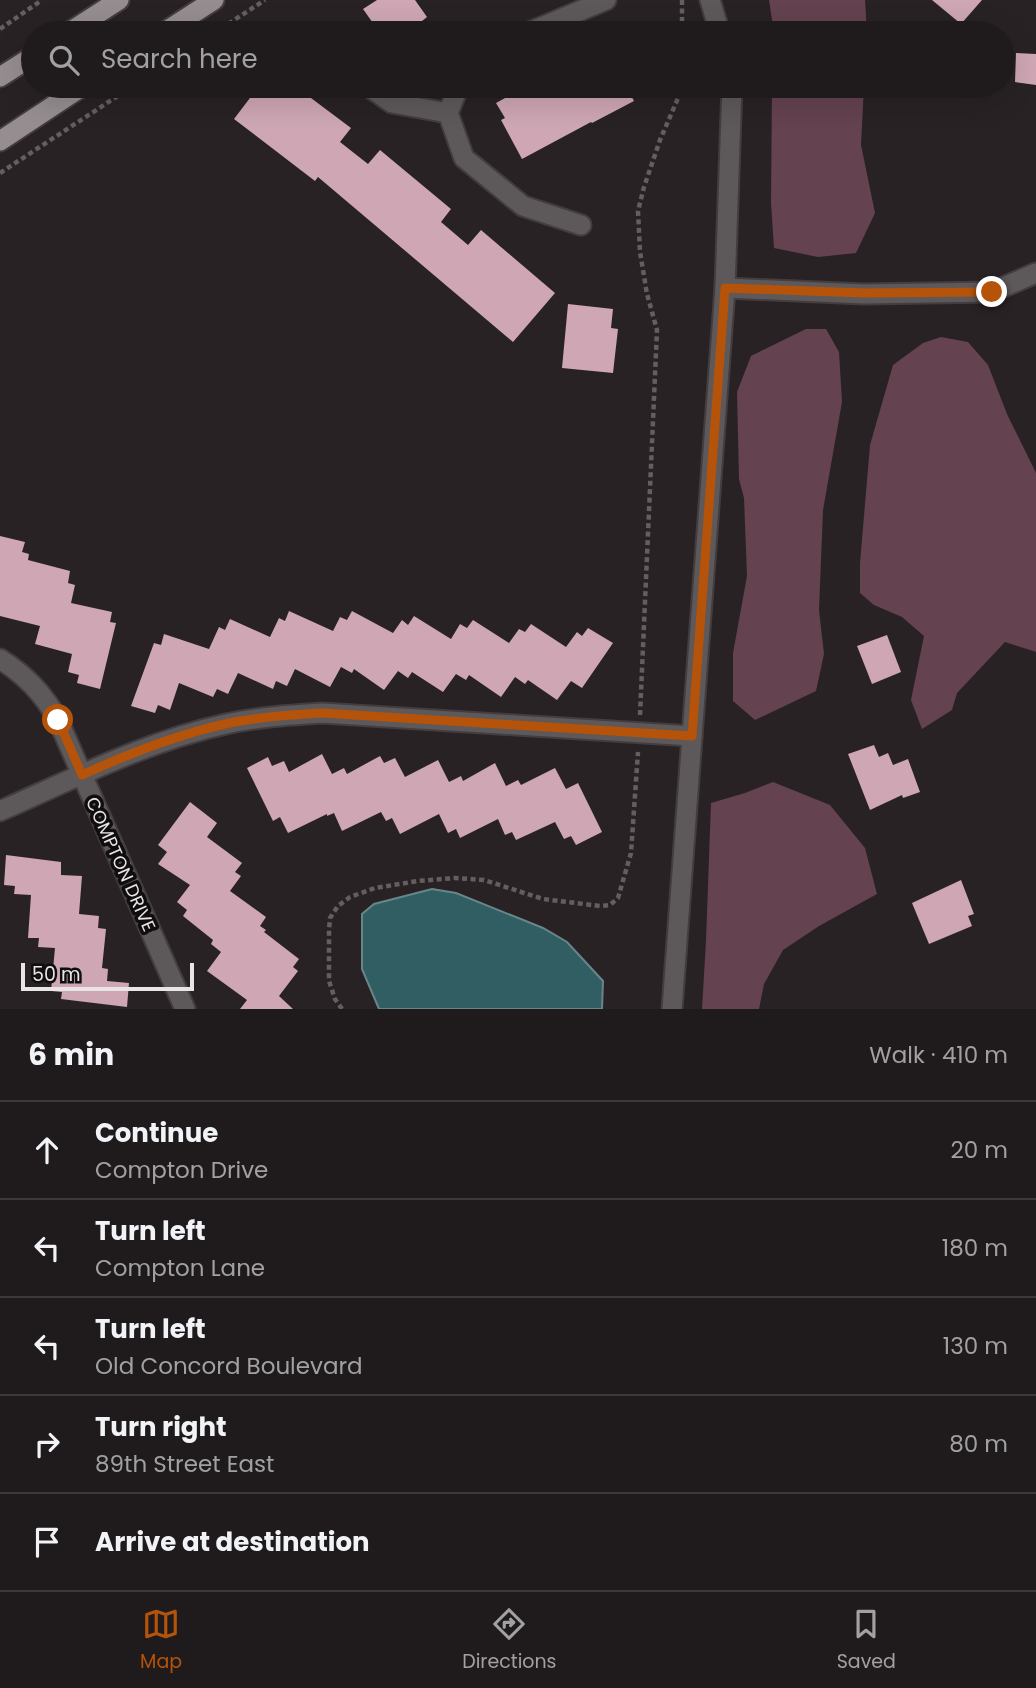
<!DOCTYPE html>
<meta charset="utf-8">
<style>
body{margin:0;font-family:Poppins,sans-serif;background:#272325;color:#f1f3f6}
.scale{position:absolute;left:21px;bottom:18px;width:173px;box-sizing:border-box;padding-left:7px;border:4px solid #e9e4e5;border-top:0;font-size:19px;line-height:24px;white-space:nowrap;color:#e9e4e5;-webkit-text-stroke:5px #100d0e;paint-order:stroke}
.stop{position:absolute;width:21px;height:21px;margin:-16px;border:5px solid #b45309;border-radius:50%;background:#fff}
.stop.end{background:#b45309;border-color:#fff;box-shadow:0 2px 7px #0008}
.list{margin:0;padding:0;list-style:none}
h2{display:flex;justify-content:space-between;align-items:center;height:91px;margin:0;padding:0 28px;font-size:30px}
h2 small{font-size:23px;font-weight:400;color:#a1a1a3}
.list li{display:grid;grid-template-columns:46px 1fr auto;gap:21px;align-items:center;box-sizing:border-box;height:98px;padding:0 28px;border-top:2px solid #3c383b}
.list b{display:block;font-size:26px;white-space:nowrap}
.list p{margin:0;font-size:23px;white-space:nowrap;color:#a1a1a3}
.list em{font-size:23px;font-style:normal;color:#a1a1a3}
.icon{flex:none;width:38px;height:38px;fill:none;stroke:currentColor;stroke-width:2;stroke-linecap:round;stroke-linejoin:round}
.map{position:relative;flex:none;width:1036px;height:1009px;overflow:hidden}
.search{position:absolute;background:#1f1a1c;box-shadow:0 7px 28px #0002;left:21px;right:21px;top:21px;height:77px;display:flex;align-items:center;gap:18px;box-sizing:border-box;padding:0 24px;border-radius:38px;color:#a1a1a3;font-size:26px}
.sheet{height:581px;background:#1f1a1c}
nav{display:flex;justify-content:space-around;align-items:center;box-sizing:border-box;height:98px;border-top:2px solid #3c383b;background:#1f1a1c;font-size:19px;color:#a1a1a3}
nav a{display:grid;justify-items:center;gap:4px}
nav .on{color:#b45309}
.map>svg:first-child{display:block}
.forest{fill:#64424f}
.water{fill:#315e63;stroke:#68868a;stroke-width:2}
.building{fill:#cea6b4}
.lines{fill:none;stroke-linecap:round;stroke-linejoin:round}
.minor-casing{stroke:#443d40;stroke-width:23}
.tertiary-casing{stroke:#443d40;stroke-width:23}
.primary-casing{stroke:#443d40;stroke-width:23}
.path{stroke:#655e61;stroke-width:4.5;stroke-dasharray:5 3.5;stroke-linecap:butt}
.minor{stroke:#5d595a;stroke-width:19}
.tertiary{stroke:#5d595a;stroke-width:19}
.primary{stroke:#958d90;stroke-width:19}
.route{stroke:#b45309;stroke-width:9}
.labels{text-anchor:middle;dominant-baseline:central;stroke-width:7;stroke-linejoin:round;paint-order:stroke}
.street-label{font-size:18px;fill:#e9e4e5;stroke:#100d0e}
</style>
<div class="map">
<svg width="1036" height="1009" viewBox="0 0 1036 1009">
<rect width="100%" height="100%" fill="#292225"/>
<g class="forest">
<polygon points="769,0 865,0 867,33 774,33"/>
<polygon points="772,86 864,86 861,145 875,213 856,253 818,257 774,248 771,203"/>
<polygon points="806,329 826,329 839,352 842,402 823,510 819,610 824,654 816,691 755,720 733,701 733,653 747,576 744,498 739,479 737,392 751,356"/>
<polygon points="941,337 968,342 988,365 1007,414 1036,473 1036,652 1005,642 957,693 952,710 922,729 911,700 924,636 902,617 874,605 860,593 860,563 870,445 893,365 923,343"/>
<polygon points="773,782 830,805 865,848 877,894 819,926 783,950 764,984 759,1009 702,1009 706,941 711,803 745,793"/>
</g>
<polygon class="water" points="432,889 456,893 543,928 567,942 603,981 602,1009 379,1009 362,969 362,914 374,904"/>
<g class="building">
<polygon points="377,0 415,0 427,17 422,21 431,33 380,33 363,9"/>
<polygon points="932,0 982,0 961,24"/>
<polygon points="1016,53 1036,54 1036,85 1015,82"/>
<polygon points="259,86 295,86 351,128 340,142 368,164 380,150 451,209 441,222 468,245 481,230 555,293 513,342 318,177 315,181 234,119"/>
<polygon points="527,86 535,86 542,98 564,86 626,86 634,101 592,123 591,122 522,159 501,120 505,118 496,103"/>
<polygon points="568,304 613,309 611,328 618,329 613,373 562,368"/>
<polygon points="0,536 25,542 22,552 29,554 28,560 70,571 68,583 75,585 71,603 112,612 110,622 116,623 100,689 77,683 79,675 68,672 72,654 35,644 40,626 0,616"/>
<polygon points="289,611 333,631 340,617 347,620 352,611 393,633 402,620 408,625 414,616 451,639 460,624 467,628 473,620 509,643 519,629 525,632 531,624 566,647 577,632 582,636 588,628 613,643 582,688 571,681 557,700 528,680 525,684 515,677 501,697 469,675 466,680 456,674 443,692 412,672 408,678 398,671 384,690 354,669 352,673 341,667 330,687 295,669 287,686 276,681 273,689 238,673 228,694 217,689 213,697 179,683 170,710 158,705 155,713 131,706 154,643 161,645 164,634 209,649 219,627 225,630 230,619 270,637 279,618 285,621"/>
<polygon points="887,635 901,672 872,684 857,646"/>
<polygon points="874,745 879,757 888,753 893,765 908,759 920,792 903,798 902,795 870,810 848,754"/>
<polygon points="322,754 332,774 344,768 347,774 380,756 384,763 395,758 405,777 438,760 449,782 461,776 463,781 495,763 506,786 518,780 521,785 555,768 566,789 578,783 602,832 576,845 571,836 564,839 555,822 516,840 512,832 505,835 498,819 460,838 456,829 448,833 439,814 400,834 392,818 386,821 381,812 342,831 334,813 327,816 327,814 288,833 280,817 273,821 247,768 268,757 272,766 284,761 289,772"/>
<polygon points="190,802 217,823 207,837 242,863 235,872 241,876 230,891 266,917 260,926 266,930 264,932 299,959 293,967 298,971 279,996 293,1009 240,1009 247,1000 207,971 221,952 211,944 213,940 183,916 187,910 177,902 190,885 158,864 167,852 158,845"/>
<polygon points="6,855 61,862 61,875 82,876 79,914 99,916 98,928 106,929 102,968 108,969 107,981 129,983 127,1007 61,999 62,992 51,991 55,948 38,947 39,938 28,938 31,895 14,894 15,886 4,885"/>
<polygon points="961,880 974,914 968,916 972,926 929,944 912,903"/>
</g>
<g class="lines">
<defs>
<g id="minor">
<polyline points="527,33 606,0"/>
<polyline points="368,86 392,103 448,113"/>
<polyline points="459,86 448,113 464,158 523,206 581,225"/>
<polyline points="725,288 864,294 992,292 1036,273"/>
<path d="M 0,659 C 25,675 43,693 58,720 L 185,1009"/>
<path d="M 0,811 C 73,779 147,741 226,724 C 258,717 290,715 322,713 L 692,736"/>
</g>
<g id="tertiary">
<polyline points="710,0 720,33"/>
<polyline points="672,1009 725,288 732,86"/>
</g>
<g id="primary">
<polyline points="68,33 119,0"/>
<polyline points="163,33 214,0"/>
<polyline points="0,77 33,56"/>
<polyline points="0,141 83,86"/>
</g>
</defs>
<use href="#minor" class="minor-casing"/>
<use href="#tertiary" class="tertiary-casing"/>
<use href="#primary" class="primary-casing"/>
<g class="path">
<polyline points="682,0 682,33"/>
<polyline points="0,29 42,0"/>
<polyline points="214,33 265,0"/>
<polyline points="0,173 133,86"/>
<polyline points="640,715 657,330 647,294 640,252 638,211 644,187 660,140 682,89 682,86"/>
<polyline points="342,1009 335,999 329,981 329,930 330,918 338,906 350,897 375,888 418,881 455,878 484,880 543,899 600,906 610,905 618,898 631,853 638,752"/>
</g>
<use href="#minor" class="minor"/>
<use href="#tertiary" class="tertiary"/>
<use href="#primary" class="primary"/>
</g>
<g class="lines">
<path class="route" d="M 58,720 L 82,775 C 128,754 176,735 225,724 C 257,717 290,715 322,713 L 692,736 L 725,288 L 864,293 L 992,292"/>
</g>
<g class="labels">
<g class="street-label">
<text transform="translate(121 864) rotate(66)">COMPTON DRIVE</text>
</g>
</g>
</svg>
<div class="scale">50 m</div>
<div class="stop" style="left:58px;top:720px"></div>
<div class="stop end" style="left:992px;top:292px"></div>
<div class="search"><svg class="icon" aria-label="search" viewBox="0 0 24 24"><circle cx="10" cy="10" r="6"/><path d="M15 15l6 6"/></svg>Search here</div>
</div>
<section class="sheet">
<h2>6 min<small>Walk · 410 m</small></h2>
<ul class="list">
<li><svg class="icon" aria-label="ahead" viewBox="0 0 24 24"><path d="M12 20V5M6 11l6-6 6 6"/></svg><div><b>Continue</b><p>Compton Drive</p></div><em>20 m</em></li>
<li><svg class="icon" aria-label="left" viewBox="0 0 24 24"><path d="M17 20v-9H6M10 6l-5 5 5 5"/></svg><div><b>Turn left</b><p>Compton Lane</p></div><em>180 m</em></li>
<li><svg class="icon" aria-label="left" viewBox="0 0 24 24"><path d="M17 20v-9H6M10 6l-5 5 5 5"/></svg><div><b>Turn left</b><p>Old Concord Boulevard</p></div><em>130 m</em></li>
<li><svg class="icon" aria-label="right" viewBox="0 0 24 24"><path d="M7 20v-9h11M14 6l5 5-5 5"/></svg><div><b>Turn right</b><p>89th Street East</p></div><em>80 m</em></li>
<li><svg class="icon" aria-label="arrive" viewBox="0 0 24 24"><path d="M6 21V4h12l-3 4 3 4H6"/></svg><div><b>Arrive at destination</b></div></li>
</ul>
</section>
<nav>
<a class="on"><svg class="icon" aria-label="map" viewBox="0 0 24 24"><path d="M3 6l6-2 6 2 6-2v14l-6 2-6-2-6 2zM9 4v14M15 6v14"/></svg>Map</a>
<a><svg class="icon" aria-label="directions" viewBox="0 0 24 24"><path d="M12 3l9 9-9 9-9-9zM9 14v-3h6M13 9l2 2-2 2"/></svg>Directions</a>
<a><svg class="icon" aria-label="saved" viewBox="0 0 24 24"><path d="M7 4h10v16l-5-4-5 4z"/></svg>Saved</a>
</nav>
